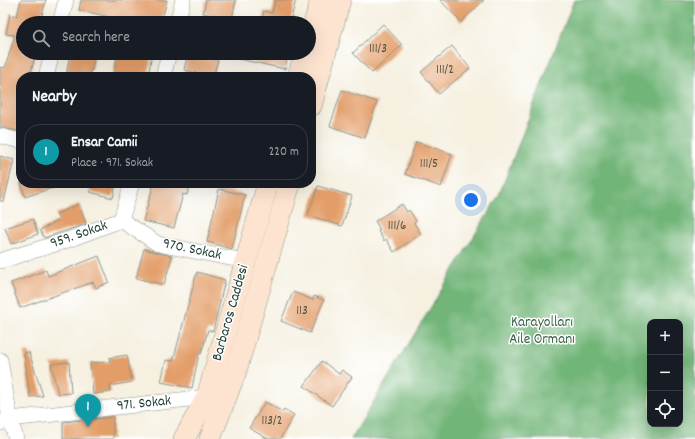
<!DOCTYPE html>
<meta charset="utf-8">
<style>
body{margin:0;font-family:Dekko,sans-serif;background:#20242c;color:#f1f3f6}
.controls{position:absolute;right:12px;bottom:12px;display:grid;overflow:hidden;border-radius:8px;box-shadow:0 4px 16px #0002}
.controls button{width:36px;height:36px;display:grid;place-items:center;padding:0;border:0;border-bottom:1px solid #363941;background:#171b24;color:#f1f3f6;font:20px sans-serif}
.you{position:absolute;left:471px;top:200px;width:14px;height:14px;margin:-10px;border:3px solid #fff;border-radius:50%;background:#1a73e8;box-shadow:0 0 0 6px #1a73e833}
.badge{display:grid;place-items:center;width:26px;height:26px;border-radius:50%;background:#b45309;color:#fff;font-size:13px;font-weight:700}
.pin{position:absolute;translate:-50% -33px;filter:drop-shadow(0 1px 2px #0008)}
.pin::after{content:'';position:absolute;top:21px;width:14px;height:12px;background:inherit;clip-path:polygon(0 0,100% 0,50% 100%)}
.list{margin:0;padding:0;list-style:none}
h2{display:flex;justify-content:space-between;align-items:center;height:52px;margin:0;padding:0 16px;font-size:17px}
h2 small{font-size:13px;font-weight:400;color:#9ea1a6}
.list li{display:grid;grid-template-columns:26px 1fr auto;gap:12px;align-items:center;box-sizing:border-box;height:56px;margin:0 8px 8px;padding:0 8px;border:1px solid #363941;border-radius:16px}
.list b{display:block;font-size:15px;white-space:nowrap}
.list p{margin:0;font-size:13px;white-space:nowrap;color:#9ea1a6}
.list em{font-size:13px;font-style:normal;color:#9ea1a6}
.icon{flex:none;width:22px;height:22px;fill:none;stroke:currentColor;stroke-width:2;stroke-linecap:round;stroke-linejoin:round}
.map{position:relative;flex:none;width:695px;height:439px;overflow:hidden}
.search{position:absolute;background:#171b24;box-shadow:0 4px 16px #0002;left:16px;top:16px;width:300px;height:44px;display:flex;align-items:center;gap:10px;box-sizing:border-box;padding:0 14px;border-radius:22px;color:#9ea1a6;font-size:15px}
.panel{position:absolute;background:#171b24;box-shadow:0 4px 16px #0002;left:16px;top:72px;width:300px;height:116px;border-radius:16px}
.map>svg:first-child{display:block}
.forest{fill:#72b578;stroke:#487956;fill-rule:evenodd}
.building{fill:#e39d68}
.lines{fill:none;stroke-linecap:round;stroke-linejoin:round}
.minor-casing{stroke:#8a968a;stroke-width:16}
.secondary-casing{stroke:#8a968a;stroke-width:22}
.minor{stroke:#fff;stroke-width:15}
.secondary{stroke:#fde4d1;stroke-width:21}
.labels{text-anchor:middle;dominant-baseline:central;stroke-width:3;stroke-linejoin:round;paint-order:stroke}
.number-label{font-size:13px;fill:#505541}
.street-label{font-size:15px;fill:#1f3d34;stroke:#fff}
.park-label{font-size:15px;fill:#3b624a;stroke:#fff}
</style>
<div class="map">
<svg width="695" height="439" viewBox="0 0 695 439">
<rect width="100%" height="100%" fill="#fff"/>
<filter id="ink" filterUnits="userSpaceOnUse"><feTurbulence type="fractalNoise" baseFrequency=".025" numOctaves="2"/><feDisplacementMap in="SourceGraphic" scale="8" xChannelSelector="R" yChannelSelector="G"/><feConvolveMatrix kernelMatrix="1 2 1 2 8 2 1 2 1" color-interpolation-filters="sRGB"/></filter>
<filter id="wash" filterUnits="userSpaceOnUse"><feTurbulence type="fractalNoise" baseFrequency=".012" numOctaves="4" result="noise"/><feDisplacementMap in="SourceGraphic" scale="16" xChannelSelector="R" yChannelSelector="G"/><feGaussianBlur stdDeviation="0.9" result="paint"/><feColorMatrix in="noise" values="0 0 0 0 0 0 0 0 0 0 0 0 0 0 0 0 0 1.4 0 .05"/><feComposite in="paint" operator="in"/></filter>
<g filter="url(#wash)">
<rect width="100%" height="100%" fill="#f5f0e0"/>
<path class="forest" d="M 574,0 L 695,0 L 695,439 L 351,439 L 499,195 ZM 650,322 L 680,322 L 680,424 L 650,424 Z"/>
<g id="blocks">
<g class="building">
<polygon points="21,0 46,0 40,23 23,23 23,53 36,53 31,72 28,71 26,77 21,77 21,112 17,131 0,127 0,67 5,68 15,35 6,34 10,14 17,16"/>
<polygon points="81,0 167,0 161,23 127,23 127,21 79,10"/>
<polygon points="206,0 236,0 232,19 203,13"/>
<polygon points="275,0 296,0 291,18 295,19 295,23 261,23 264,11 272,13"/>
<polygon points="440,0 484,0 461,22"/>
<polygon points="383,24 402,45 372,73 353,53"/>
<polygon points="452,46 470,68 439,94 421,72"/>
<polygon points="70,53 95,53 92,70 91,70 89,77 66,77"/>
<polygon points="118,53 152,53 148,77 112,77"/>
<polygon points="188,53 218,60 213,77 184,70"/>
<polygon points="234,53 288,53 285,69 234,58"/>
<polygon points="342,90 377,102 365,138 330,126"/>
<polygon points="416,142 452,154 441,187 405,174"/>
<polygon points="0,156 14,160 4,201 0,201"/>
<polygon points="21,183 61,183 61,185 25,197"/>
<polygon points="92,183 116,183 113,198 90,192"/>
<polygon points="154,183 190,183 187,195 183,194 174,228 143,221"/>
<polygon points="318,186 352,196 342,226 308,215"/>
<polygon points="219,189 245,195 232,249 207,242"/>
<polygon points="79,204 86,224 44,238 40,230 59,220 56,214"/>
<polygon points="402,204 407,212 409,210 416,221 414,223 421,234 394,252 386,239 384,241 378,231 380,230 375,221"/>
<polygon points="33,219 38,234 11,244 5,228"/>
<polygon points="144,249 172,256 164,285 136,278"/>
<polygon points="99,256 109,282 96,288 93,282 20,308 11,283 46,270 48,276"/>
<polygon points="197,272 225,280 213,331 208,330 201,354 199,353 192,388 161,382 166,360 173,361"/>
<polygon points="293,292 313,300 314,296 324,300 310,333 281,321"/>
<polygon points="29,352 43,396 30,397 24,353"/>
<polygon points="127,355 132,382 110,386 111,392 93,394 90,363 110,362 109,358"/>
<polygon points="322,361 339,374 342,370 352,377 332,406 304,386"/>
<polygon points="69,362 71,393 58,394 51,364"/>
<polygon points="265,402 283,412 284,409 294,415 280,439 268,439 249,428"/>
<polygon points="113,417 113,439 63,439 63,422"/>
</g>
</g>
</g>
<g filter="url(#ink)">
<use href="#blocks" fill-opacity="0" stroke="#8a968a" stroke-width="1"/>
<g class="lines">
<defs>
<g id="minor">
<polyline points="60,23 66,0"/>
<polyline points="177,23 183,0"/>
<polyline points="46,77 52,53"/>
<polyline points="163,77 169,53"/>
<polyline points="0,136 21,141"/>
<polyline points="121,220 158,244 245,261"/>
<polyline points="121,220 132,183"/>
<polyline points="0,261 65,241 121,220"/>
<polyline points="0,360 10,419 16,439"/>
<polyline points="0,423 10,419 207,397"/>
</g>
<g id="secondary">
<polyline points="309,41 321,0"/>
<polyline points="298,77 305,53"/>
<polyline points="311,106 340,0"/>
<polyline points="184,439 207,397 268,183"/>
<polyline points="210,439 236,371 290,183"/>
</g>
</defs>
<use href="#minor" class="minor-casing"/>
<use href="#secondary" class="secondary-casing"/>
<use href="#minor" class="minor"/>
<use href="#secondary" class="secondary"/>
</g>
</g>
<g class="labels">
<g class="number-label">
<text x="378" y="49">111/3</text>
<text x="445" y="70">111/2</text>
<text x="429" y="164">111/5</text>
<text x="397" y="226">111/6</text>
<text x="302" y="311">113</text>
<text x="272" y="421">113/2</text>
</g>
<g class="street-label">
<text transform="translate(79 235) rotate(-19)">959. Sokak</text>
<text transform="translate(192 250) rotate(12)">970. Sokak</text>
<text transform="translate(231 313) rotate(-74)">Barbaros Caddesi</text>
<text transform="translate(144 404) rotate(-6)">971. Sokak</text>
</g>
<g class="park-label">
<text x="542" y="323">Karayolları<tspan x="542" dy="17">Aile Ormanı</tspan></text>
</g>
</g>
</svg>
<div class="controls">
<button>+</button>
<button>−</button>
<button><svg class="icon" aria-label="locate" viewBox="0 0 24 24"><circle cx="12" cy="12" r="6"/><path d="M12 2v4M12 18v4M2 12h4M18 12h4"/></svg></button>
</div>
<div class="you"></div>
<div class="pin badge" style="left:88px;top:427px;background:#0f9aa8">1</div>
<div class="search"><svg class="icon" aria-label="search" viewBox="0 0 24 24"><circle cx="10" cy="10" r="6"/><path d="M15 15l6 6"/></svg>Search here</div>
<section class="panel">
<h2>Nearby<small></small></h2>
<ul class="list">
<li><span class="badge" style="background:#0f9aa8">1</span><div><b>Ensar Camii</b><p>Place · 971. Sokak</p></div><em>220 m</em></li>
</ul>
</section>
</div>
